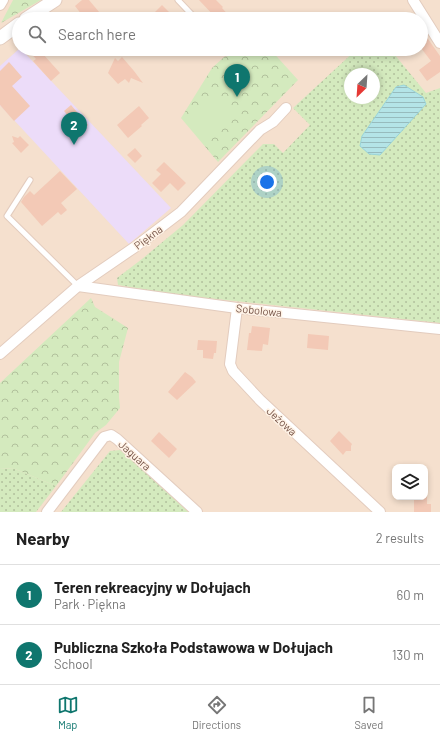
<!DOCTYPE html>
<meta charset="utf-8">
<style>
body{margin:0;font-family:Barlow,sans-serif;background:#f6f6f6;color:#222}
.controls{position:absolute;right:12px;bottom:12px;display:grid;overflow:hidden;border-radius:8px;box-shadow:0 2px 6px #0003}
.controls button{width:36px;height:36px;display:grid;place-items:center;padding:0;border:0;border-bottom:1px solid #e0e0e0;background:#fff;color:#222;font:20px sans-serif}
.compass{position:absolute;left:344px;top:68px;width:36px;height:36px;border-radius:50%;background:#fff;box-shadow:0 2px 6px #0003;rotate:205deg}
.you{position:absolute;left:267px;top:182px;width:14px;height:14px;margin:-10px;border:3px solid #fff;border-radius:50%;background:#1a73e8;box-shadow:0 0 0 6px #1a73e833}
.badge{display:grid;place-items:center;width:26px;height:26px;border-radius:50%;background:#0f766e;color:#fff;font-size:13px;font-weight:700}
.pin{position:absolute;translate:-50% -33px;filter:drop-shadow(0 1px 2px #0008)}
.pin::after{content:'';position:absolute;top:21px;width:14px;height:12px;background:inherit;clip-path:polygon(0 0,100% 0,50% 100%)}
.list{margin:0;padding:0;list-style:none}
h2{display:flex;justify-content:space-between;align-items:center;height:52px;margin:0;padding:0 16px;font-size:17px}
h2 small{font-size:13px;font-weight:400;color:#767676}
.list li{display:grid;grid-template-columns:26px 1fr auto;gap:12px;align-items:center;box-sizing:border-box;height:60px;padding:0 16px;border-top:1px solid #e0e0e0}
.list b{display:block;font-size:15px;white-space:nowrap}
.list p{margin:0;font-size:13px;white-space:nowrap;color:#767676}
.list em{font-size:13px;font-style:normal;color:#767676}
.icon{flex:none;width:22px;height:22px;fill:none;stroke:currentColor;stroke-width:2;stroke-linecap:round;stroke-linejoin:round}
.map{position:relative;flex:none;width:440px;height:512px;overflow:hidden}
.search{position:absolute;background:#fff;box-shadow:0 2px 6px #0003;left:12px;right:12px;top:12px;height:44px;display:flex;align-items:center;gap:10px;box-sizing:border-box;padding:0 14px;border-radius:22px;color:#767676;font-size:15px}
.sheet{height:172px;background:#fff}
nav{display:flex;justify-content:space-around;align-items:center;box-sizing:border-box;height:56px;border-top:1px solid #e0e0e0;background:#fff;font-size:11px;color:#767676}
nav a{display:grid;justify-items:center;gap:2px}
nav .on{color:#0f766e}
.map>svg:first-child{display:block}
.residential{fill:#f5e0ce;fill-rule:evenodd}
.education{fill:#ecdcf9}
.grass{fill:url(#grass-dots);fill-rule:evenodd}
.forest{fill:url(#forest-crowns)}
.pitch{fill:#d4eabe}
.water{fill:url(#water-rules);stroke:#9ad5d9}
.building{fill:#f3c9b6}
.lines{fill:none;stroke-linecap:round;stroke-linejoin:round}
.service-casing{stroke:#e3ccbe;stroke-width:7}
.minor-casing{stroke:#e3ccbe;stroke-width:12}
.tertiary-casing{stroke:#e3ccbe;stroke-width:15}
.service{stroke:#fff;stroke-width:5}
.minor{stroke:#fff;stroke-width:10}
.tertiary{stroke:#fff;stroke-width:13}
.labels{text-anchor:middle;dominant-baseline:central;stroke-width:3;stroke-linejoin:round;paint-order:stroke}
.street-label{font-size:11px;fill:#745246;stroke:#fff3e6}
</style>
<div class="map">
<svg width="440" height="512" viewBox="0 0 440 512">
<defs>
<pattern id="grass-dots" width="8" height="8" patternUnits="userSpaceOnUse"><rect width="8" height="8" fill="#d4eabe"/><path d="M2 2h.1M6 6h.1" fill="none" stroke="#b1c09c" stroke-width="1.8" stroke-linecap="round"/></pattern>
<pattern id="forest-crowns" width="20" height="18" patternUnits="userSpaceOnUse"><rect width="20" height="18" fill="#d4eabe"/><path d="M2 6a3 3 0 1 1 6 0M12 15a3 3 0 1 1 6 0" fill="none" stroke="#b1c09c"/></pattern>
<pattern id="water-rules" width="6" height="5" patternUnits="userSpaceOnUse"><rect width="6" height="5" fill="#b4e4e7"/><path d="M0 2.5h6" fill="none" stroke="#97bbbd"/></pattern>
</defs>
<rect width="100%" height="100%" fill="#fdefdf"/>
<path class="residential" d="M 0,0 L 440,0 L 440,512 L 0,512 ZM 19,19 L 421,19 L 421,49 L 19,49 ZM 350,74 L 374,74 L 374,98 L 350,98 ZM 395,467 L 425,467 L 425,497 L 395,497 Z"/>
<polygon class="education" points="19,49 21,49 171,208 129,244 0,105 0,66"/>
<g class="grass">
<path d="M 357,49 L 390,49 L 426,93 L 440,88 L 440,323 L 178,295 L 118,285 L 117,278 L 142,259 L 183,225 L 263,144 L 274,144 L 283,153 L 310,125 L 293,108 ZM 350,74 L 374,74 L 374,98 L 350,98 Z"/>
<polygon points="120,450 189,512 61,512 110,451"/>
<polygon points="0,468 15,469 56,486 36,512 0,512"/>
</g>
<g class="forest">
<polygon points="13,0 41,0 1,23"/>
<polygon points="233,49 270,49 298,80 218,162 181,118 212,68"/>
<polygon points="91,298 95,307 128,328 119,362 119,397 120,408 106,425 95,433 56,486 15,469 0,468 0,383"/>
</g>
<polygon class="pitch" points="215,93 235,111 206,141 187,123"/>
<polygon class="water" points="404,85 423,97 426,104 380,155 369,154 360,146 362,136 396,87"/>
<g class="building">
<polygon points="82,0 89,0 105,19 85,19 75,6"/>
<polygon points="199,0 216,0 223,7 222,8 232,19 217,19"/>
<polygon points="162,5 176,19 158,19 153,14"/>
<polygon points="421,29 440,56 440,72 427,81 419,70 431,61 421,48"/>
<polygon points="27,49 49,49 43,54 60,73 51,81 33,61 36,59"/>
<polygon points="122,57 134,71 143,83 131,78 129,83 125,79 118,84 108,73 115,58 118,61"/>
<polygon points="9,62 22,77 12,86 30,106 14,121 0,105 0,71"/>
<polygon points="71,105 88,125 81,131 64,111"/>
<polygon points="139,106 149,118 141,125 142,126 128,138 117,125"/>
<polygon points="12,136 18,138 20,136 29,145 21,153 12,143 14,142"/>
<polygon points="135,148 142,156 135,163 127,155"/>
<polygon points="164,162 186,183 178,191 170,183 161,192 152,183 161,174 156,170"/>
<polygon points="60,171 77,189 61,203 67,210 61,215 58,212 42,226 21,202 24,197 30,191 34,195"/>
<polygon points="252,326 270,328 268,345 263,344 262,351 247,350 249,333 251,333"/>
<polygon points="308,334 329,336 328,350 307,348"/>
<polygon points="198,340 217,341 216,353 214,353 213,359 203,358 203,350 197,350"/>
<polygon points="185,372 192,377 196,382 177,400 168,392 174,385"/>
<polygon points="339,431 352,444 351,446 351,451 346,451 343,455 330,441"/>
<polygon points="159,432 177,449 169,458 151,441"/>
<polygon points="414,497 427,497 427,504 431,504 431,512 414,512"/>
</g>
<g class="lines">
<defs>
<g id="service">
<polyline points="178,0 196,19"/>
<polyline points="223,49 226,53"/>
<polyline points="30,180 7,216 78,286"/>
</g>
<g id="minor">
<polyline points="413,0 440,43"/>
<polyline points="0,5 3,0"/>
<polyline points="78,286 237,308 440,329"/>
<polyline points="237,308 230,364 233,371 260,400 380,512"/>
<polyline points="0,354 78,286 135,247 181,212 260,130 273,122 286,108"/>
<polyline points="47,512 104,437 111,435 117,439 197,512"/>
</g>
<g id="tertiary">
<polyline points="26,19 55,0"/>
<polyline points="0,38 19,24"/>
</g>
</defs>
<use href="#service" class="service-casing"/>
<use href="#minor" class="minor-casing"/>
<use href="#tertiary" class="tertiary-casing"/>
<use href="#service" class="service"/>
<use href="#minor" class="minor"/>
<use href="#tertiary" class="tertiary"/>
</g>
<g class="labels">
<g class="street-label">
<text transform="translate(148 237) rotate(-37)">Piękna</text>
<text transform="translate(259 310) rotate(6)">Sobolowa</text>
<text transform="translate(282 421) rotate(43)">Jeżowa</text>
<text transform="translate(135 455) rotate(42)">Jaguara</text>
</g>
</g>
</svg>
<div class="controls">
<button><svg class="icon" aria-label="layers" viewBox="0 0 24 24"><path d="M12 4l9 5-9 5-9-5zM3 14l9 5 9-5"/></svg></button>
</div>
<svg class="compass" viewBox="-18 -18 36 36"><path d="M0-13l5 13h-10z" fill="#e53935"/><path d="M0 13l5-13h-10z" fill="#767676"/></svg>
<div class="you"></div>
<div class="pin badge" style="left:237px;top:97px">1</div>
<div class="pin badge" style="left:74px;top:145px">2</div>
<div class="search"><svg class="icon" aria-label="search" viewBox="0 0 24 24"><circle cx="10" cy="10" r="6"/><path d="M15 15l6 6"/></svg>Search here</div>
</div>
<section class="sheet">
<h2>Nearby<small>2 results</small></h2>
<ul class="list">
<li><span class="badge">1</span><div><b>Teren rekreacyjny w Dołujach</b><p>Park · Piękna</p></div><em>60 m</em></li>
<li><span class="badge">2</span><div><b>Publiczna Szkoła Podstawowa w Dołujach</b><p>School</p></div><em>130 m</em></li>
</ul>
</section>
<nav>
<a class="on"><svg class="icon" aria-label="map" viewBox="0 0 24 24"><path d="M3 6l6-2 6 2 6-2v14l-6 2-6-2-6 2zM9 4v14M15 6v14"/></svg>Map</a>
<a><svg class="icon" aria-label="directions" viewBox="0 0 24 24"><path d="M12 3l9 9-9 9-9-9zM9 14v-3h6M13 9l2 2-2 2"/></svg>Directions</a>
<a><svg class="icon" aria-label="saved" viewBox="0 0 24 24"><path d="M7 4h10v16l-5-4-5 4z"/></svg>Saved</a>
</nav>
